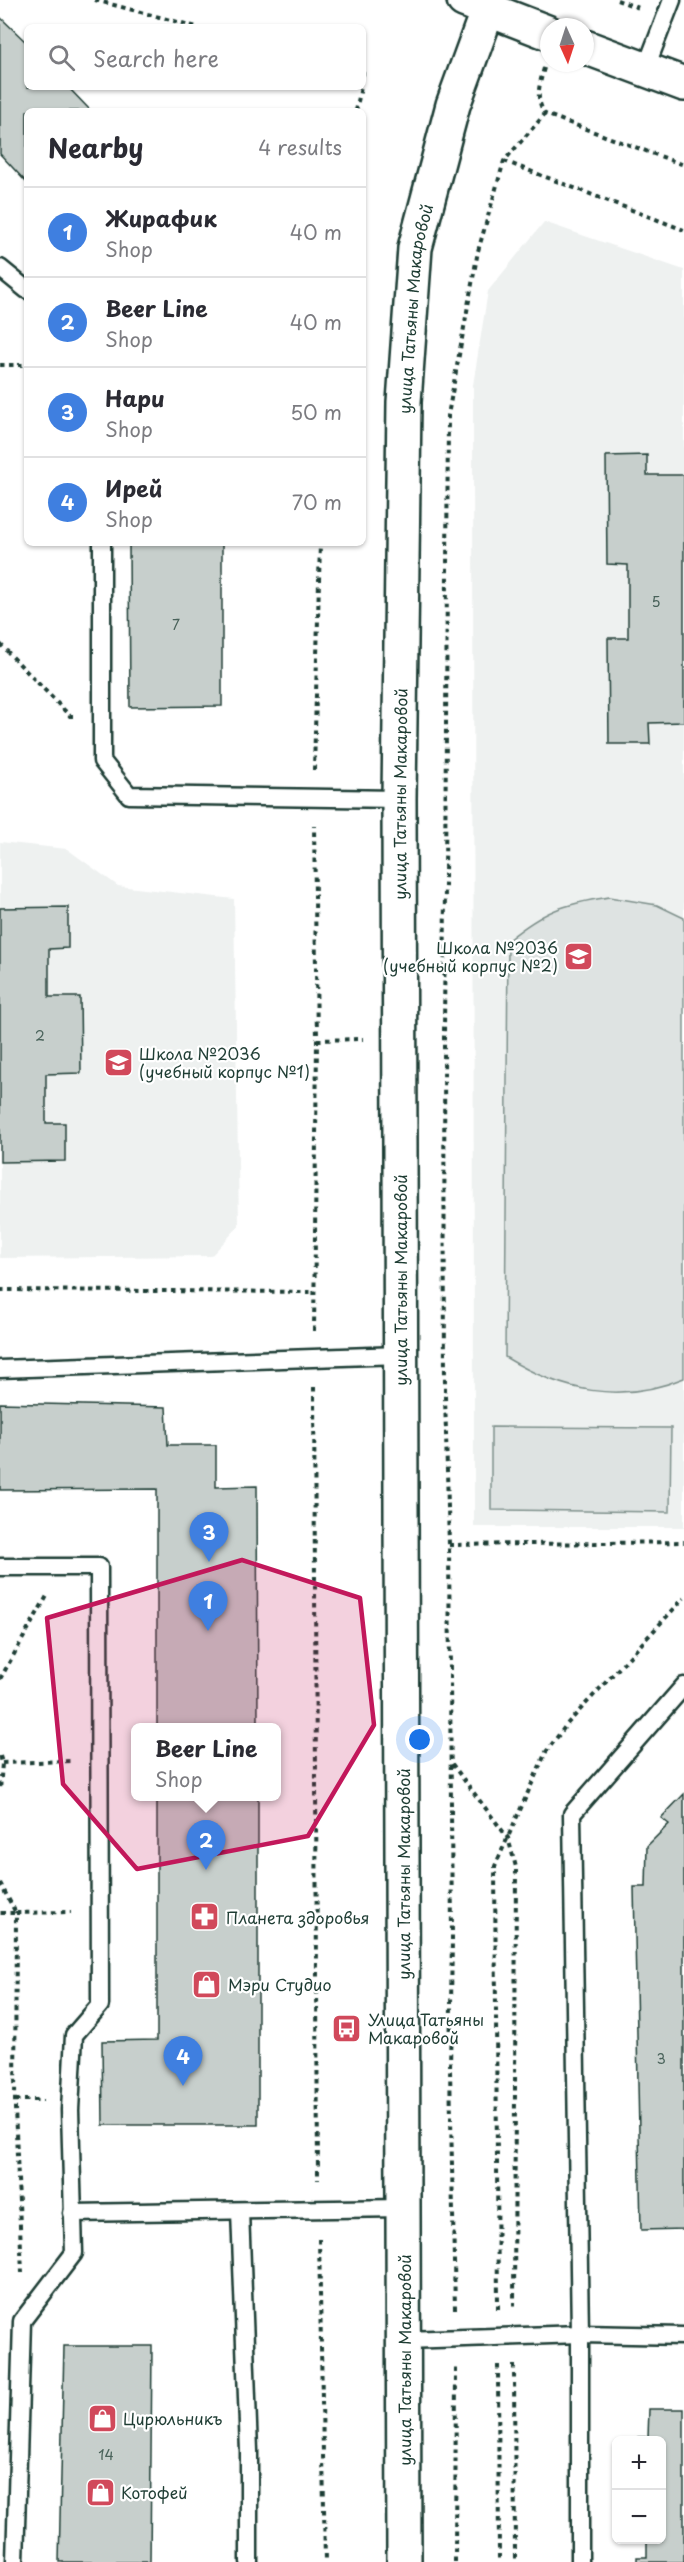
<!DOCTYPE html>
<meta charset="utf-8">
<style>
body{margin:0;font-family:"Playpen Sans",sans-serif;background:#f2f2f3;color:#2b2b33}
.controls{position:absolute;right:18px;bottom:18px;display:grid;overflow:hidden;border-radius:9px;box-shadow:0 2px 4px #0004}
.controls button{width:54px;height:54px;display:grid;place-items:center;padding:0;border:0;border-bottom:2px solid #e1e1e2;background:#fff;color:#2b2b33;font:30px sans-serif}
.compass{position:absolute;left:540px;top:18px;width:54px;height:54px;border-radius:50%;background:#fff;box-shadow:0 2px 4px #0004;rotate:177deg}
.you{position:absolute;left:420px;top:1740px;width:21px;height:21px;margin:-15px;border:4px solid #fff;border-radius:50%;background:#1a73e8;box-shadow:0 0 0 9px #1a73e833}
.badge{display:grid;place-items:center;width:39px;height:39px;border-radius:50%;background:#7c3aed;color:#fff;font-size:20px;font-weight:700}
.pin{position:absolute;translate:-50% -50px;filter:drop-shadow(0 2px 3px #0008)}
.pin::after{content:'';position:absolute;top:32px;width:21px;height:18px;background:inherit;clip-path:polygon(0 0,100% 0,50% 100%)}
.popup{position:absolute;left:131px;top:1723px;width:150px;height:78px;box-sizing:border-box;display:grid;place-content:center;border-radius:9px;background:#fff;filter:drop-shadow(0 2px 4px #0005);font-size:20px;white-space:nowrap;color:#7c7c81}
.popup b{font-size:22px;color:#2b2b33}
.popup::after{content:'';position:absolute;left:50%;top:100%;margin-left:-12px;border:12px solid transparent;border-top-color:#fff}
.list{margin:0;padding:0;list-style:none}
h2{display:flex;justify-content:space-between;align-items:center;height:78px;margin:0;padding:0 24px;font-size:26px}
h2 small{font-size:20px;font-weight:400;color:#7c7c81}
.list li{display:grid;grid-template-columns:39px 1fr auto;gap:18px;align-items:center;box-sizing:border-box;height:90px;padding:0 24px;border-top:2px solid #e1e1e2}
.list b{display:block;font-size:22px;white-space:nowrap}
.list p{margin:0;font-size:20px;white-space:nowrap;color:#7c7c81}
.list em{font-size:20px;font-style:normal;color:#7c7c81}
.icon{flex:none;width:33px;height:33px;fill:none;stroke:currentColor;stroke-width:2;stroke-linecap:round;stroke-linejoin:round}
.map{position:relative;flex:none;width:684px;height:2562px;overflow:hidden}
.search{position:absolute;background:#fff;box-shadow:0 2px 4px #0004;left:24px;top:24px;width:342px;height:66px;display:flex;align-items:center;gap:15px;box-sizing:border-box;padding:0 21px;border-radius:9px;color:#7c7c81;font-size:22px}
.panel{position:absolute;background:#fff;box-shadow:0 2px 4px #0004;left:24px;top:108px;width:342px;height:438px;border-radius:9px}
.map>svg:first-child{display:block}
.built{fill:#eef1f0}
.green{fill:#dee3e2;stroke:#7e908b;stroke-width:1.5}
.building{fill:#c7cfcc;stroke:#1f3d34;stroke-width:1.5}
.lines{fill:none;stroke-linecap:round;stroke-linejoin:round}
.lane-casing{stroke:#1f3d34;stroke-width:21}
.secondary-casing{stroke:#1f3d34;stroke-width:38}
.path{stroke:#1f3d34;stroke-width:4;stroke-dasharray:4.5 4.5;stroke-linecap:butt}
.lane{stroke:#fff;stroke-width:16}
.secondary{stroke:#fff;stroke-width:33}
.marked{fill:#c2185b;fill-opacity:0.2;stroke:#c2185b;stroke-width:4.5;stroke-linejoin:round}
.labels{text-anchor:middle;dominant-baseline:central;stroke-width:4.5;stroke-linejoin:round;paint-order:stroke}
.number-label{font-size:14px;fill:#49625a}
.street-label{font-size:16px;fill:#1f3d34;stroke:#fff}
.poi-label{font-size:16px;fill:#1f3d34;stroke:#fff;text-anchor:start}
</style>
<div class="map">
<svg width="684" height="2562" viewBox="0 0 684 2562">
<rect width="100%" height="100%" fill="#fff"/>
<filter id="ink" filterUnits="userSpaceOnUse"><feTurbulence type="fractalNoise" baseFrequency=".0167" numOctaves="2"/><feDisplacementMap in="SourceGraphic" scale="12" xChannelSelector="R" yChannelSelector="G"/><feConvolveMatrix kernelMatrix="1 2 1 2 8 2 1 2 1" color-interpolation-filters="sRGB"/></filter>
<g filter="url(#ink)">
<g class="built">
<polygon points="544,222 684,270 684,1527 474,1527 473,385 488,291"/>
<polygon points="0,842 67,849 118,886 234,899 239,1226 211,1256 0,1258"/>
</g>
<g class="green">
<path d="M 609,897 L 657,905 L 684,918 L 684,1378 C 620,1405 561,1391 505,1357 L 508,940 C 544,911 563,904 609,897 Z"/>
<polygon points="491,1427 671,1428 670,1512 491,1510"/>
</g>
<g class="building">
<polygon points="0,17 27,43 27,87 68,87 91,111 27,111 27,183 0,154"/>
<polygon points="647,455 647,475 684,475 684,722 649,723 650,744 609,744 608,638 628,638 628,565 607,564 606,456"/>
<polygon points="129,543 222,543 222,706 130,707"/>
<polygon points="68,907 68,948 49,949 49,997 80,997 81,1073 46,1074 46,1123 65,1123 65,1161 0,1162 0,908"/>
<polygon points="0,1403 166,1407 168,1445 216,1445 216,1487 257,1486 258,1728 157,1728 157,1489 0,1490"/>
<polygon points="684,1794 684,2229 641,2230 634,1887 646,1887 647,1846 669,1824 661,1818"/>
<polygon points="157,1796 258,1796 258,2125 103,2125 102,2041 157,2040"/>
<polygon points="64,2346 152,2346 150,2562 59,2562"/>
<polygon points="649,2409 684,2409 684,2562 637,2562 637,2557 647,2557 647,2540 662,2540 662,2440 638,2440 638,2437 648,2437"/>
</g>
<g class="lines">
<defs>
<g id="lane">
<polyline points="645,70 672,0"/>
<polyline points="0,268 27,290"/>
<polyline points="102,543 102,761 129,795 399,799"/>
<polyline points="0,1369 400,1355"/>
<polyline points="0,1567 99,1567 100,2005 74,2035 70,2110 74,2253 22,2321 15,2562"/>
<polyline points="240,2211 249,2451 249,2562"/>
<polyline points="72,2213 404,2208"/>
<polyline points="405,2340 580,2334 684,2336"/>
<polyline points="580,2562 580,2334 572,1814 684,1686"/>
</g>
<g id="secondary">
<polyline points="464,0 549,33"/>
<polyline points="585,47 684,84"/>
<path id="s1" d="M 404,2562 L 399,799 L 404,402 L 415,248 L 453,105 L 488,9"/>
</g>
</defs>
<use href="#lane" class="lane-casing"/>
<use href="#secondary" class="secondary-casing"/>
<g class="path">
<polyline points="95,0 197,27"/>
<polyline points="617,0 639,8"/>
<path d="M 544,68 C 539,86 535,98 545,114 L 684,165"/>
<polyline points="363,71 363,76"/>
<polyline points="356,111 361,87"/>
<polyline points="504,161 684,230"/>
<polyline points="0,365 27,365"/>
<polyline points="0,644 70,716 73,716"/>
<polyline points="314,770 320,543"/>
<polyline points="317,1040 363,1039"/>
<polyline points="0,1290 314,1292"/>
<polyline points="314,1331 317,1040 314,826"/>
<polyline points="314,1387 318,2180"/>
<polyline points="449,1545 684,1542"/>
<polyline points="0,1679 47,1596"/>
<polyline points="0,1756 2,1763 0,1791"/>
<polyline points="2,1763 70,1761"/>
<polyline points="452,1764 508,1838 516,1867 514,2309"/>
<polyline points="0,1883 16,1913 0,1913"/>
<polyline points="15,2100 43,2100"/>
<polyline points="319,2239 325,2562"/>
<polyline points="22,2273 15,2108 16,1913 71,1912"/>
<polyline points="455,2309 450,2070 452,1939 449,1545 445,1396 444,1037 448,415 478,251 504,161 545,114"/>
<polyline points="498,2309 495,1866 546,1752 567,1724 684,1598"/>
<polyline points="498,2365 499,2562"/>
<polyline points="514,2365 515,2562"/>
<polyline points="455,2562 456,2368"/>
</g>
<use href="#lane" class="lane"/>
<use href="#secondary" class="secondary"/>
</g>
</g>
<path class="marked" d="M 242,1560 L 360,1598 L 374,1725 L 308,1836 L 137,1869 L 63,1784 L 47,1618 Z"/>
<defs>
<symbol id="school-square" viewBox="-11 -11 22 22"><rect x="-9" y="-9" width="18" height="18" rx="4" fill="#d1495b" stroke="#fff"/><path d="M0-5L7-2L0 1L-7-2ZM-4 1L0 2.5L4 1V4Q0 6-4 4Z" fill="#fff"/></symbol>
<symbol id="pharmacy-square" viewBox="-11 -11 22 22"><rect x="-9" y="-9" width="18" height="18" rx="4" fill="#d1495b" stroke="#fff"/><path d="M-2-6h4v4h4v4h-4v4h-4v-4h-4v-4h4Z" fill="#fff"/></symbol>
<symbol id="shop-square" viewBox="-11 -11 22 22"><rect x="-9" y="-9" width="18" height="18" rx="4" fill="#d1495b" stroke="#fff"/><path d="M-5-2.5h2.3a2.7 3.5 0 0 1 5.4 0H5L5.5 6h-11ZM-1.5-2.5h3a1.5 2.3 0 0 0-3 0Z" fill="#fff"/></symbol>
<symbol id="bus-square" viewBox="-11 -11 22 22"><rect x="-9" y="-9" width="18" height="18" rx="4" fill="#d1495b" stroke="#fff"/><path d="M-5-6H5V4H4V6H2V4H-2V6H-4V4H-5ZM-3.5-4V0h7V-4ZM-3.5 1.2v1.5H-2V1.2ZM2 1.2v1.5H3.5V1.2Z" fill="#fff"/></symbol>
</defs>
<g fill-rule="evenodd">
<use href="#school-square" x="562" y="940" width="33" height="33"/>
<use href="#school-square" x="102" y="1046" width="33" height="33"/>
<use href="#pharmacy-square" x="188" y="1900" width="33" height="33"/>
<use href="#shop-square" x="190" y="1968" width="33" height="33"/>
<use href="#bus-square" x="330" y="2012" width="33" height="33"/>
<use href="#shop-square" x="86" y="2402" width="33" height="33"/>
<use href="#shop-square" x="84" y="2476" width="33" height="33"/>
</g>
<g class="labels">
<g class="number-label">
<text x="656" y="601">5</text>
<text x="176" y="624">7</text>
<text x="40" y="1035">2</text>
<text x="661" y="2058">3</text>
<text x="106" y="2454">14</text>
</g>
<g class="street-label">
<text stroke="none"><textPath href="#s1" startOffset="2254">улица Татьяны Макаровой</textPath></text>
<text stroke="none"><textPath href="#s1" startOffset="1768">улица Татьяны Макаровой</textPath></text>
<text transform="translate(400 1280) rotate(-90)">улица Татьяны Макаровой</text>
<text transform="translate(403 1874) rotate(-90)">улица Татьяны Макаровой</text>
<text transform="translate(404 2360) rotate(-90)">улица Татьяны Макаровой</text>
</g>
<g class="poi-label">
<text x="558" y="947" text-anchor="end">Школа №2036<tspan x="558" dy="18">(учебный корпус №2)</tspan></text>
<text x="139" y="1053">Школа №2036<tspan x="139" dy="18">(учебный корпус №1)</tspan></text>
<text x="226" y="1917">Планета здоровья</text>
<text x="228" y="1984">Мэри Студио</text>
<text x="368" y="2019">Улица Татьяны<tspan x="368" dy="18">Макаровой</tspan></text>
<text x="123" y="2418">Цирюльникъ</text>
<text x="121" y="2492">Котофей</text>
</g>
</g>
</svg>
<div class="controls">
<button>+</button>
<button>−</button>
</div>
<svg class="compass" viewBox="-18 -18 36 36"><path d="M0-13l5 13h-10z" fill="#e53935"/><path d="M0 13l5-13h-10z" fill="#7c7c81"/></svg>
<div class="you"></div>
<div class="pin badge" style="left:208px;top:1631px;background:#3f7fe0">1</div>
<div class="pin badge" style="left:206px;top:1870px;background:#3f7fe0">2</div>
<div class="popup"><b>Beer Line</b>Shop</div>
<div class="pin badge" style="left:209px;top:1562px;background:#3f7fe0">3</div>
<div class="pin badge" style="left:183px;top:2086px;background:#3f7fe0">4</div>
<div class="search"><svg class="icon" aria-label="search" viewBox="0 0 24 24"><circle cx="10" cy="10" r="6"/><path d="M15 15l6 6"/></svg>Search here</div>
<section class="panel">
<h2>Nearby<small>4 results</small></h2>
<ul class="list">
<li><span class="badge" style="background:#3f7fe0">1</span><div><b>Жирафик</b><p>Shop</p></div><em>40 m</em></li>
<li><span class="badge" style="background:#3f7fe0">2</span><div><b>Beer Line</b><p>Shop</p></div><em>40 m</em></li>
<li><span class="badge" style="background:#3f7fe0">3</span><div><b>Нари</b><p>Shop</p></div><em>50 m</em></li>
<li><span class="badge" style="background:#3f7fe0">4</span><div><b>Ирей</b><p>Shop</p></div><em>70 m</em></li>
</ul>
</section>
</div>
